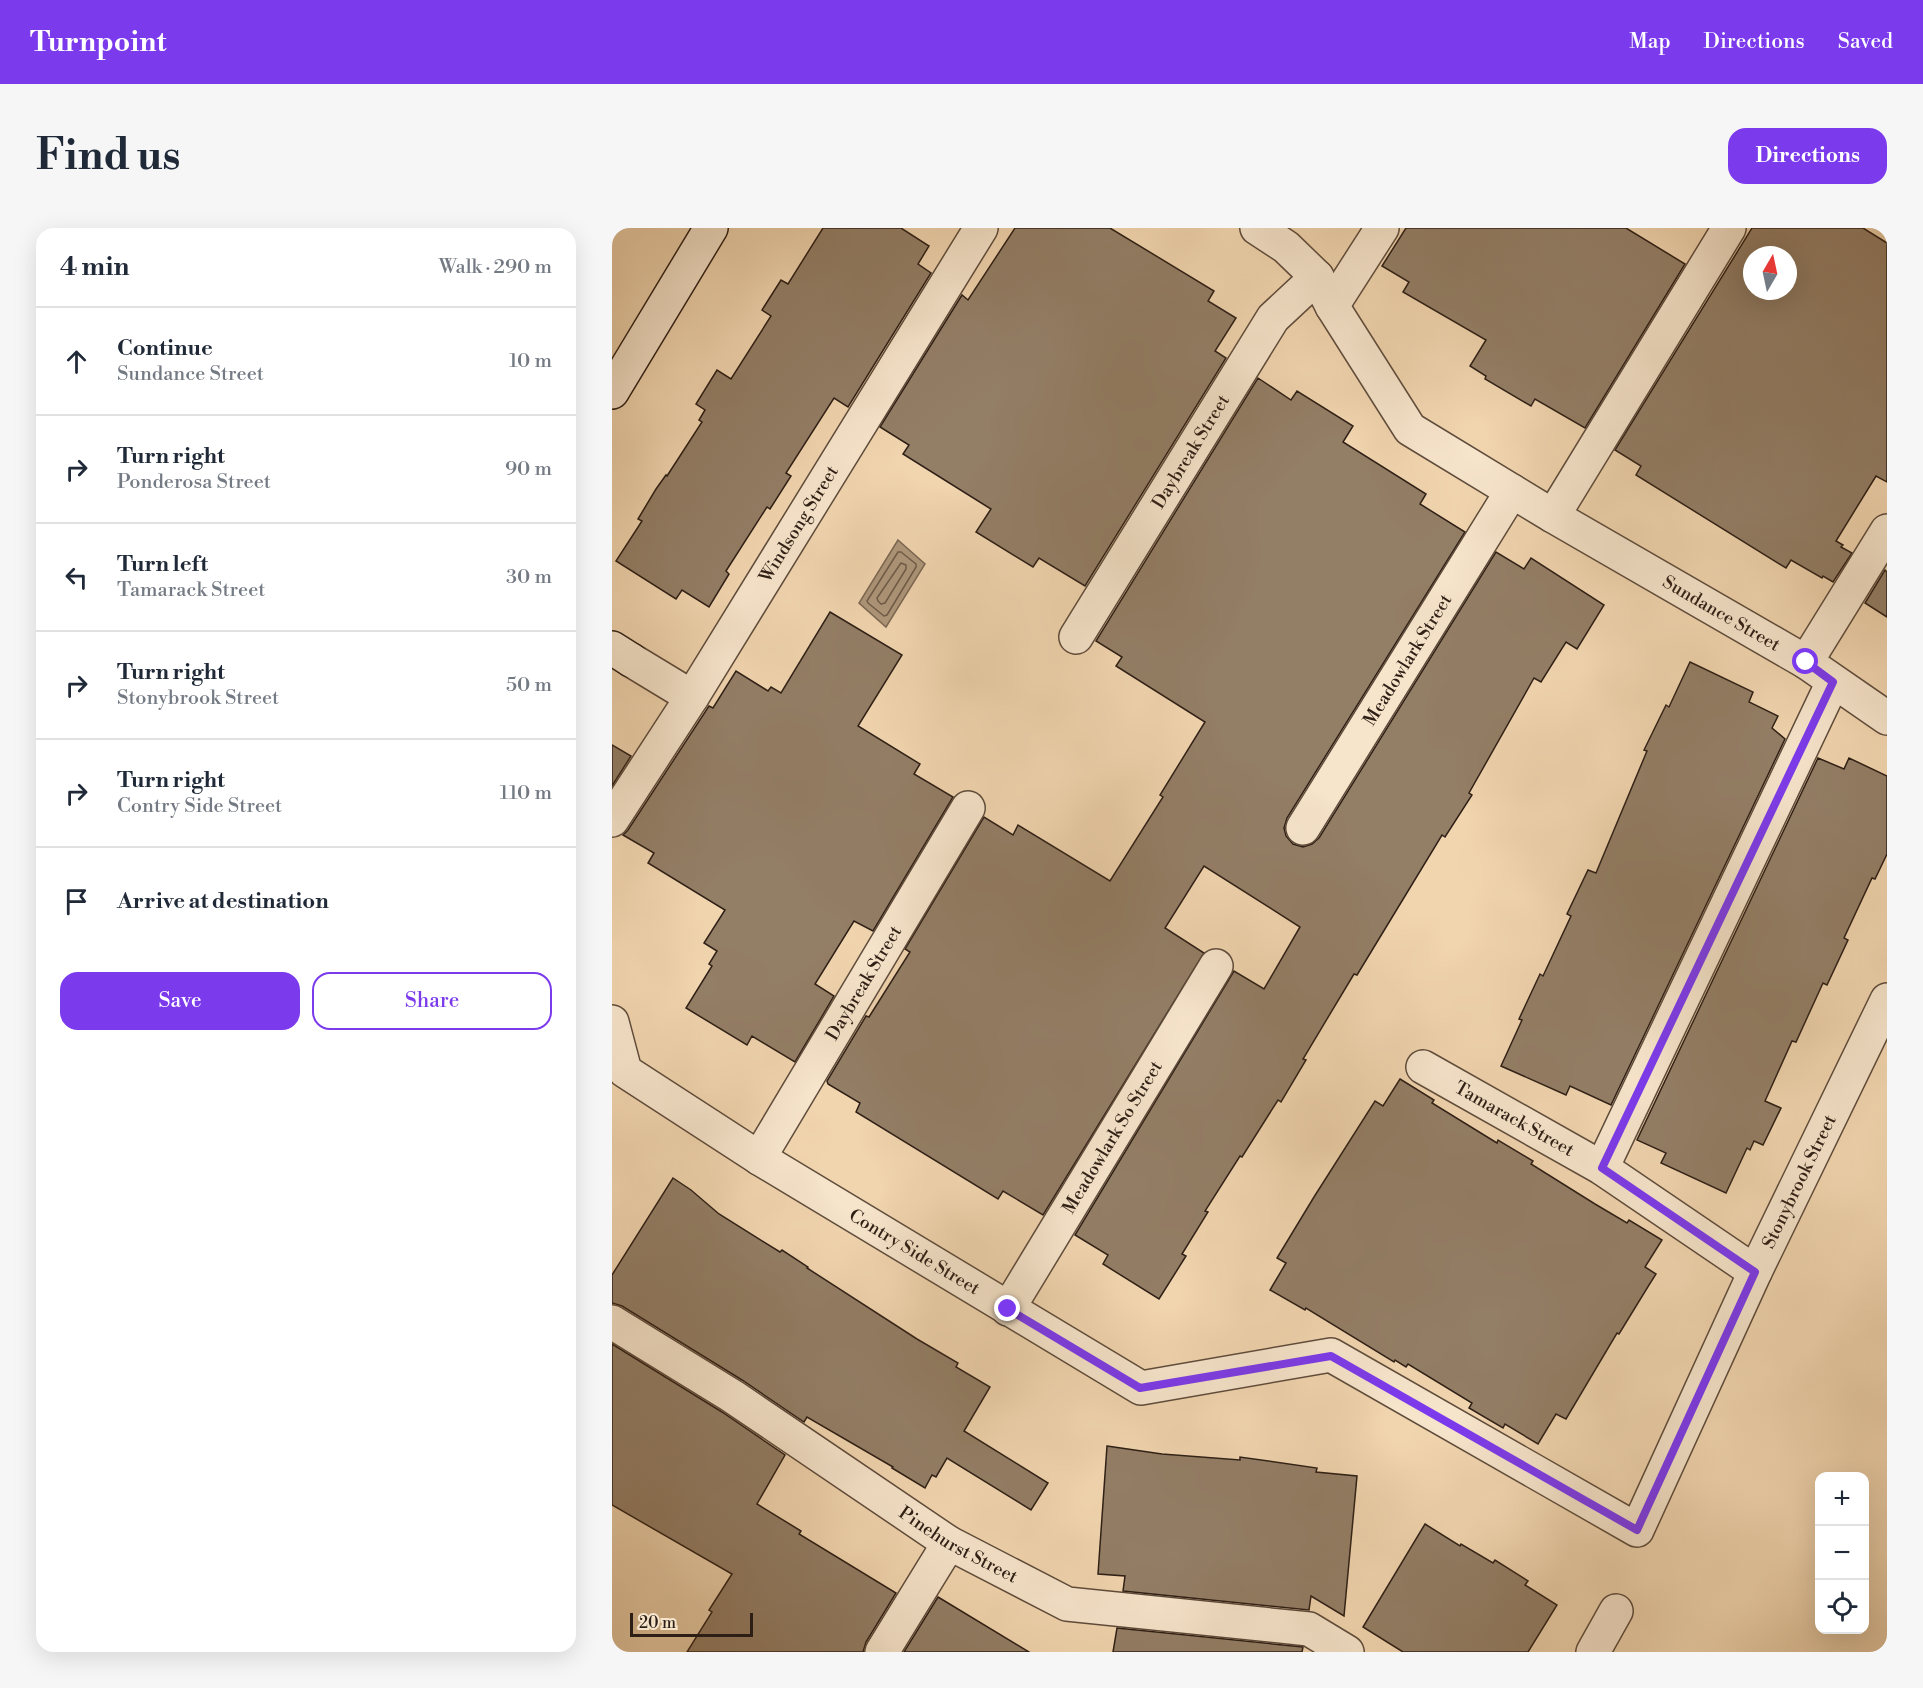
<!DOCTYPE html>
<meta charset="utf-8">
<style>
body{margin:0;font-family:"Libre Bodoni",serif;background:#f6f6f7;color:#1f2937}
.controls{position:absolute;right:18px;bottom:18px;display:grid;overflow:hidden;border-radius:12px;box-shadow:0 6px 24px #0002}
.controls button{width:54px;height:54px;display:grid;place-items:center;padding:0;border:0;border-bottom:2px solid #e0e1e3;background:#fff;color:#1f2937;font:30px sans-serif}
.compass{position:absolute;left:1131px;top:18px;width:54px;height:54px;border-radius:50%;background:#fff;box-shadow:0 6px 24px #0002;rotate:9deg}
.scale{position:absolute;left:18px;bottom:15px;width:123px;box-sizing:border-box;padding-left:6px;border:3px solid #2e1f16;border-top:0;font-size:16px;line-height:21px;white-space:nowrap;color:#2e1f16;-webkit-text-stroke:4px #f6e4cb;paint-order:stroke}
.stop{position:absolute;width:18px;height:18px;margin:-14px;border:4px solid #7c3aed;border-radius:50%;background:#fff}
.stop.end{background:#7c3aed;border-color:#fff;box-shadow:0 2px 6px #0008}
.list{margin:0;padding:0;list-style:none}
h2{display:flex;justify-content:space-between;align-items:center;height:78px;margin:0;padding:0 24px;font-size:26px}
h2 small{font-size:20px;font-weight:400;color:#747a83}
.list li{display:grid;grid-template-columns:39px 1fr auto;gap:18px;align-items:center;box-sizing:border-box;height:108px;padding:0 24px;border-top:2px solid #e0e1e3}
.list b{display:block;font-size:22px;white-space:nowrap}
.list p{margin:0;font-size:20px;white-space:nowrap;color:#747a83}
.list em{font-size:20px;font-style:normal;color:#747a83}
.actions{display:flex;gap:12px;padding:18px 24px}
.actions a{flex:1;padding:14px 0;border:2px solid #7c3aed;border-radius:18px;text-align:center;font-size:21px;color:#7c3aed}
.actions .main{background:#7c3aed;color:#fff}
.icon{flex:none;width:33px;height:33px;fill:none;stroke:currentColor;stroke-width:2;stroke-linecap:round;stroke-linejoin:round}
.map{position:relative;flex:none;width:1275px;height:1424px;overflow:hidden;border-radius:18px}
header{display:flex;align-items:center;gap:36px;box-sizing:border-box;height:84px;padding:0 30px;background:#7c3aed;color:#fff}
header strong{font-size:28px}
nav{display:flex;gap:33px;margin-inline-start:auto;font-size:21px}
.intro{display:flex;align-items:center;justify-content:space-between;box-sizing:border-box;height:144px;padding:0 36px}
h1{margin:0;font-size:42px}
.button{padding:15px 27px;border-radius:18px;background:#7c3aed;color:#fff;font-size:21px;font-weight:700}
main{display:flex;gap:36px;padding:0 36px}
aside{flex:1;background:#fff;border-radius:18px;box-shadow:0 6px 24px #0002}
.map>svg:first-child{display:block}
.water{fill:#af977b;stroke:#7b6753;stroke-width:1.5}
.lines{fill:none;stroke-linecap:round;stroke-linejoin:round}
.shore{stroke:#6e5b48;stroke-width:1.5}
.building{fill:#937e66;stroke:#2e1f16;stroke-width:1.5;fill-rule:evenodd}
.street-casing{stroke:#5f4c3c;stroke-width:36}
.secondary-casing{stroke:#2e1f16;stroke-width:36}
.street{stroke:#f6e4cb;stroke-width:33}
.secondary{stroke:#f6e4cb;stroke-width:33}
.route{stroke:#7c3aed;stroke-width:8}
.labels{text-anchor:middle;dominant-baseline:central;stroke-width:4.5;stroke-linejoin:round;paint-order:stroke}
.street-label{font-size:18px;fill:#2e1f16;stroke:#f6e4cb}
</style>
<header>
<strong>Turnpoint</strong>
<nav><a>Map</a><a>Directions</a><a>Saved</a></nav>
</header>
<div class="intro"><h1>Find us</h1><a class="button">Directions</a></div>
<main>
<aside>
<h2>4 min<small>Walk · 290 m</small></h2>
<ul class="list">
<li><svg class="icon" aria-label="ahead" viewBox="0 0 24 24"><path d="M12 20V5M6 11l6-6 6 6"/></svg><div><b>Continue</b><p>Sundance Street</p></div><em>10 m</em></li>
<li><svg class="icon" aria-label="right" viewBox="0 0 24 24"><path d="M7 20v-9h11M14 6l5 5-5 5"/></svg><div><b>Turn right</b><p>Ponderosa Street</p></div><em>90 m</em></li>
<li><svg class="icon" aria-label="left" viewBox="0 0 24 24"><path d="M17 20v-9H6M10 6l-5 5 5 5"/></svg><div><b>Turn left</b><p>Tamarack Street</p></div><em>30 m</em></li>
<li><svg class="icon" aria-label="right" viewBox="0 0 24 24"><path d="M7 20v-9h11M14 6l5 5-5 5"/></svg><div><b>Turn right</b><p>Stonybrook Street</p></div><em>50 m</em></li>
<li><svg class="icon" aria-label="right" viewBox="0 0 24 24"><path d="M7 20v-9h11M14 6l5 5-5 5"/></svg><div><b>Turn right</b><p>Contry Side Street</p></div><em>110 m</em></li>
<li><svg class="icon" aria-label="arrive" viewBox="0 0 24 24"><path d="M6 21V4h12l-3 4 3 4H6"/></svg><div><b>Arrive at destination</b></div></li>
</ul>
<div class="actions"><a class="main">Save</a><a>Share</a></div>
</aside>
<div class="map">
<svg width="1275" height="1424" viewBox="0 0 1275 1424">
<rect width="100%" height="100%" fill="#f1d5af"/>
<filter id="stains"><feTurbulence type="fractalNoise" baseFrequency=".00333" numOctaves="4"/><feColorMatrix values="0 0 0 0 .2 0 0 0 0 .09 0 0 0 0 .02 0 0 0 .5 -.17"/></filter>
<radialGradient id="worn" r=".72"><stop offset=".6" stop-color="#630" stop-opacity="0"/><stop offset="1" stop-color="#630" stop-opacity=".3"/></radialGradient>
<polygon class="water" points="286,312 313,336 274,399 247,375"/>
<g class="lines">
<g class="shore">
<polygon points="286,324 289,324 304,336 304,339 275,387 272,388 256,375 255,373"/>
<polygon points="289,335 294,337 294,341 273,375 269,376 266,373 265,370"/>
</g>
</g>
<g class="building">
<polygon points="211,0 289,0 317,18 306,36 319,45 236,179 222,170 174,245 179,248 158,281 155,279 114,343 117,346 97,379 70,362 64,371 4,333 30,293 26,291 44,261 54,247 55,248 90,194 87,192 93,182 84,176 105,142 119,151 159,88 150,82 169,52 176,56"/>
<polygon points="403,0 498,0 602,63 596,73 624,90 603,123 614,130 473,358 427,330 421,339 364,304 379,281 291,226 297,217 268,199 350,67 356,72"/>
<polygon points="794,0 1014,0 1073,36 973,200 923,171 919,178 873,151 874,148 858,138 874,112 791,64 797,54 770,38"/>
<path d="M 1140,0 L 1251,0 L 1275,15 L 1275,254 L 1264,248 L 1224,313 L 1231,317 L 1229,319 L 1240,325 L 1221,354 L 1211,348 L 1210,350 L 1179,332 L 1174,340 L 1024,247 L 1029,238 L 1003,222 ZM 1140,27 L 1176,27 L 1176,63 L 1140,63 Z"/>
<polygon points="646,150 679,172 685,163 741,198 731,214 814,266 808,276 853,304 675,590 672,600 674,608 681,616 691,619 700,616 707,610 884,324 912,341 919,330 992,377 965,421 954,414 929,454 922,450 857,565 860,567 833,609 830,607 745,747 742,746 691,831 694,832 669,874 666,872 630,929 628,928 593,983 596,984 570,1026 574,1028 547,1071 491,1036 496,1027 463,1007 622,743 652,761 688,699 592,638 553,700 592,725 431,987 391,963 386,971 244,884 248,875 216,856 215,853 254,788 257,789 298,724 293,721 372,589 401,607 406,597 498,653 551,569 548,567 593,494 504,438 510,429 484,413"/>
<polygon points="1273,342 1275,344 1275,389 1253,375"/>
<polygon points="218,384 290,427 246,498 308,536 302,546 341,569 261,703 242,693 203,756 222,768 183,834 140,808 135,817 74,780 100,738 97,736 105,723 92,715 113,682 36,635 42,625 11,607 16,602 97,478 101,480 124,443 156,463 159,459 169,465"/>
<polygon points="1078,434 1141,464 1137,474 1166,488 1160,500 1173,511 999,877 958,858 954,867 889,838 910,792 907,791 928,746 931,748 959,688 955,686 976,642 984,645 1035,523 1032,522 1054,477 1057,479"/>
<polygon points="0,517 19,528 0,558"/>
<polygon points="1206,530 1232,541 1237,530 1275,548 1275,626 1263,651 1260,650 1232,710 1236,712 1215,757 1211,755 1184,814 1180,813 1153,873 1169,880 1151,917 1142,913 1138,922 1135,920 1114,965 1049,935 1054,925 1025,912"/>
<polygon points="788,851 822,872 820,875 885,915 886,912 921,933 919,936 983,976 1015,995 1017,992 1050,1012 1033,1039 1044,1046 1037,1057 1007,1106 1005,1105 954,1191 944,1186 926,1216 893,1196 891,1200 857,1180 860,1175 796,1136 794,1139 783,1132 782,1134 694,1080 693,1082 658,1062 674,1035 665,1030 702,969 763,873 771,878"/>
<polygon points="61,950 79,962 107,986 168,1024 170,1022 196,1039 195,1040 305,1111 346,1135 344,1139 378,1159 352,1203 436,1255 419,1282 335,1230 324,1249 320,1247 313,1260 280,1240 281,1239 195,1189 192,1194 130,1152 10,1078 0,1075 0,1047"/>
<polygon points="0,1116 110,1184 173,1227 145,1276 189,1303 187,1306 284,1365 254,1414 251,1424 75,1424 100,1384 97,1382 120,1346 0,1277"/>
<polygon points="495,1218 550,1226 628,1232 628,1229 705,1240 704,1244 745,1248 732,1388 699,1368 697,1382 511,1363 513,1348 486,1346"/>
<polygon points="813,1296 848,1318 849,1316 881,1335 883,1332 916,1353 913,1357 945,1377 916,1424 791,1424 751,1399"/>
<polygon points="326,1369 417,1424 292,1424"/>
<polygon points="505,1400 691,1419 690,1424 501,1424"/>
</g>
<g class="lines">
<defs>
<g id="street">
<path id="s1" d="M 645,0 L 674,19 L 705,49 L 720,78 L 798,201 L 941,288 L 1194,434 L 1275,490"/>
<polyline points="720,78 770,0"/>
<polyline points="941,288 1117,0"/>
<path id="s2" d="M 464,409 L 661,90 L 705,49"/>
<polyline points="19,432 80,469"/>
<polyline points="1194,434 1275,303"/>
<path id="s3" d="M 0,592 L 80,469 L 369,0"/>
<path id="s4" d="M 691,600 L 900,263"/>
<path id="s5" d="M 0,794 L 13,843 L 147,930 L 529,1160 L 719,1127 L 1025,1302 L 1143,1044 L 1275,772"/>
<path id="s6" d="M 811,839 L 990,940 L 1143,1044"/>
<path id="s7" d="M 147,930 L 356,580"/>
<polyline points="990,940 1221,454"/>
<path id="s8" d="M 396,1081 L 604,738"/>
<path id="s9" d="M 0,1094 L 120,1168 L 337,1315 L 455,1376 L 697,1401 L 735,1424"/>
<polyline points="270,1424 337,1315"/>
<polyline points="981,1424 1004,1383"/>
</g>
<g id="secondary">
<polyline points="0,164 99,0"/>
<polyline points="0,420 19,432"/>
</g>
</defs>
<use href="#street" class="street-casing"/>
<use href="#secondary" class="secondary-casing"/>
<use href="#street" class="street"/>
<use href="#secondary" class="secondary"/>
</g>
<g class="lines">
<polyline class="route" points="396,1081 528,1160 719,1128 1025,1302 1143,1044 990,940 1221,454 1194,434"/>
</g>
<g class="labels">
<g class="street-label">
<text stroke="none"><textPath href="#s2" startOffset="218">Daybreak Street</textPath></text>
<text stroke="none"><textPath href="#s3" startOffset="350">Windsong Street</textPath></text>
<text stroke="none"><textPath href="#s1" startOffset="618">Sundance Street</textPath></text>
<text stroke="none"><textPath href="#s4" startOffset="198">Meadowlark Street</textPath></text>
<text stroke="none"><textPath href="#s7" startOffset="204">Daybreak Street</textPath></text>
<text stroke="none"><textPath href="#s6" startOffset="105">Tamarack Street</textPath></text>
<text stroke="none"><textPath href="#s8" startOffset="201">Meadowlark So Street</textPath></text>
<text stroke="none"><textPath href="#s5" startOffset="1586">Stonybrook Street</textPath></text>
<text stroke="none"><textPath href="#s5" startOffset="392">Contry Side Street</textPath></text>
<text stroke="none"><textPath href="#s9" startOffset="412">Pinehurst Street</textPath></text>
</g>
</g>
<rect width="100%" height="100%" filter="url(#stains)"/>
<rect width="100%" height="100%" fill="url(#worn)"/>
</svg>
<div class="controls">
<button>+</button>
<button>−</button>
<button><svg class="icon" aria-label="locate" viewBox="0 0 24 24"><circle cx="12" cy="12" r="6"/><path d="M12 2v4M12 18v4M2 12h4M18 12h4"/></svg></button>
</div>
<svg class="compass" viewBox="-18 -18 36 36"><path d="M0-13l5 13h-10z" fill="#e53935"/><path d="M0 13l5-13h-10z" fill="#747a83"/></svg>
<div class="scale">20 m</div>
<div class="stop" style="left:1194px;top:434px"></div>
<div class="stop end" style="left:396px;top:1081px"></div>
</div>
</main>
